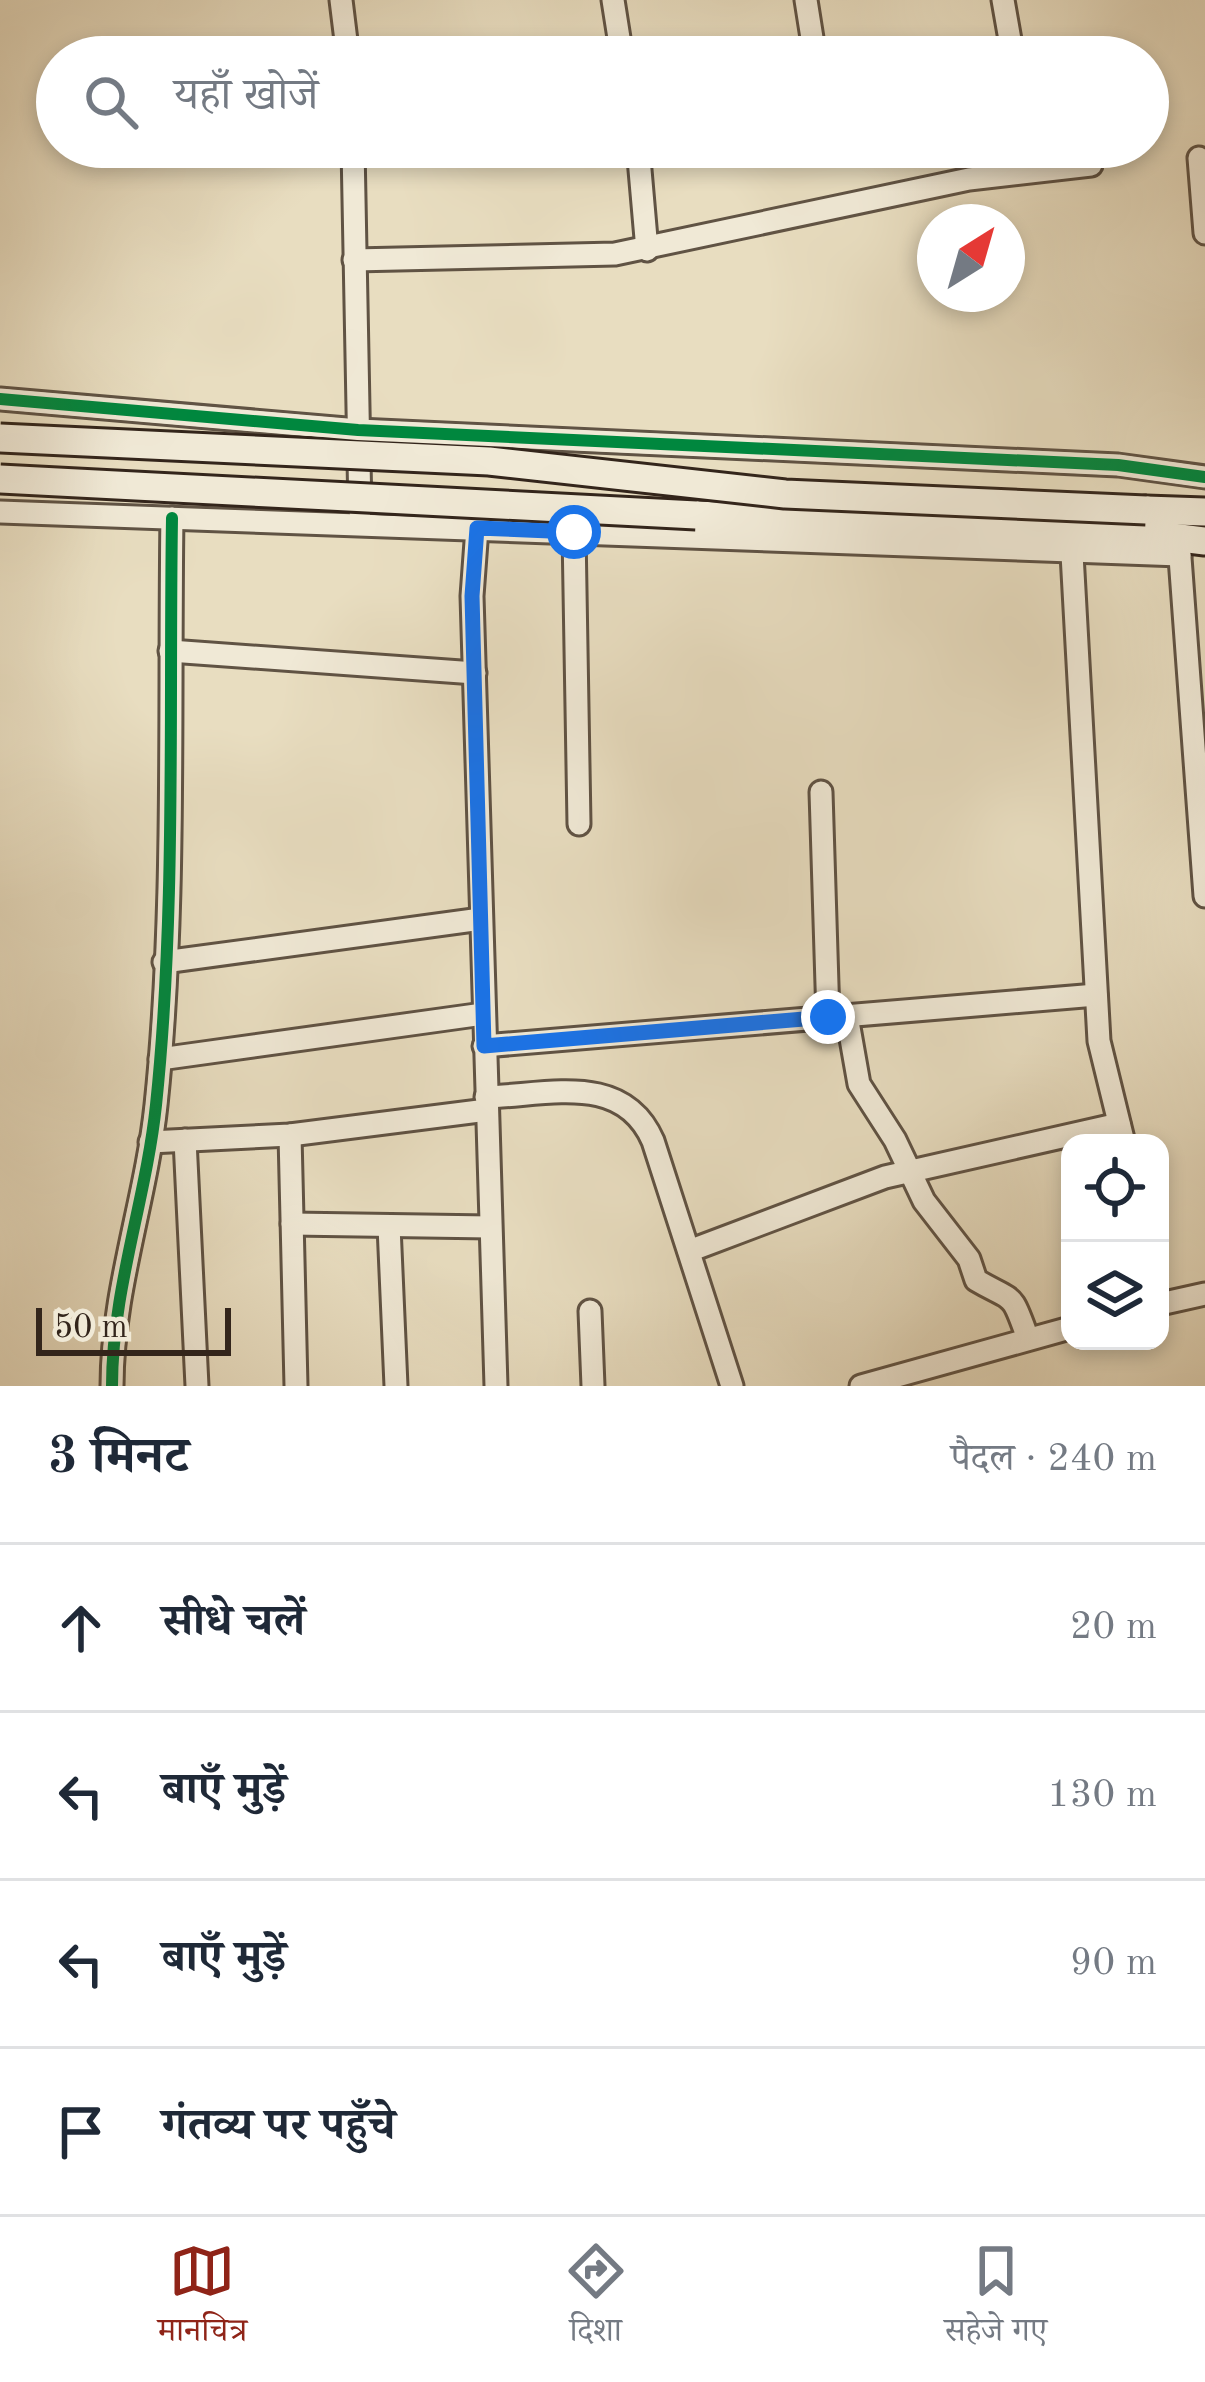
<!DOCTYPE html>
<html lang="hi">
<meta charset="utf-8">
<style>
body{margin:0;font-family:"Old Standard TT","Noto Serif Devanagari",serif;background:#f6f6f7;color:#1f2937}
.controls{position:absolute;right:36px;bottom:36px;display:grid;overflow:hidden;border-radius:24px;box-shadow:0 6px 18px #0003}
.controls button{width:108px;height:108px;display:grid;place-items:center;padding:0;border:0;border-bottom:3px solid #e0e1e3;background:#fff;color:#1f2937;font:60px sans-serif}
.compass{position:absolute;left:917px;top:204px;width:108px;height:108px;border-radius:50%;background:#fff;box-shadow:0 6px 18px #0003;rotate:37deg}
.scale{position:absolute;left:36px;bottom:30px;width:195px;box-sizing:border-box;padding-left:12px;border:6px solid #33251b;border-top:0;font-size:33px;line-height:42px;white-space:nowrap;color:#33251b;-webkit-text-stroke:9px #f0e9d6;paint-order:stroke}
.stop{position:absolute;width:36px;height:36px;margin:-27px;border:9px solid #1a73e8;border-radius:50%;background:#fff}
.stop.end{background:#1a73e8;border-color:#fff;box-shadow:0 3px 12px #0008}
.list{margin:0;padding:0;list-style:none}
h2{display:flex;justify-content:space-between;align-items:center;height:156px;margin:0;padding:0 48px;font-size:51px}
h2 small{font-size:39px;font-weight:400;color:#747a83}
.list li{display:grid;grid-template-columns:78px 1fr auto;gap:36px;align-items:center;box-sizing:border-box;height:168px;padding:0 48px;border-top:3px solid #e0e1e3}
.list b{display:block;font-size:45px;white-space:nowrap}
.list em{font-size:39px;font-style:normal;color:#747a83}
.icon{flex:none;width:66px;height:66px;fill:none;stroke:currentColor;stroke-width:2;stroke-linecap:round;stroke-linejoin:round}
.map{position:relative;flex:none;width:1205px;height:1386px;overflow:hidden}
.search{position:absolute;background:#fff;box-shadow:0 6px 18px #0003;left:36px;right:36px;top:36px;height:132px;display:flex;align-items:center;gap:30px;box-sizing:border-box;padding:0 42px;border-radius:66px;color:#747a83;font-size:45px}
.sheet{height:828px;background:#fff}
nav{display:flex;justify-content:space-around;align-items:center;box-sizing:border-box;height:168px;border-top:3px solid #e0e1e3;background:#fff;font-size:33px;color:#747a83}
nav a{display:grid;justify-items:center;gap:6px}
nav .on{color:#8f2418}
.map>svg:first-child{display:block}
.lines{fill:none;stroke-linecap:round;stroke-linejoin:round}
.street-casing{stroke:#605344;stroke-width:27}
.secondary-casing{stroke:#33251b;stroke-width:33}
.street{stroke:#f0e9d6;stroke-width:21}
.secondary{stroke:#f0e9d6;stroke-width:27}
.secondary-bridge-casing{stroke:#33251b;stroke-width:33;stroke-linecap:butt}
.secondary-bridge{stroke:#f0e9d6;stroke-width:27}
.cycleway-casing{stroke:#f0e9d6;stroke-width:20}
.cycleway{stroke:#00873e;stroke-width:12}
.route{stroke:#1a73e8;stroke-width:15}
</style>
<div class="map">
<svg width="1205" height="1386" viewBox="0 0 1205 1386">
<rect width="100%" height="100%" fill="#e8ddc0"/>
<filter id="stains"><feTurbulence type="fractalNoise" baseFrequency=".00167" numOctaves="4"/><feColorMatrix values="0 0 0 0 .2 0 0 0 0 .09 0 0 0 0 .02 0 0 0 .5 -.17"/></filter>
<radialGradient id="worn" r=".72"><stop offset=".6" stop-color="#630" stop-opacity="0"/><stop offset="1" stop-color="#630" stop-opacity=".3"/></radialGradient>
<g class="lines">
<defs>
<g id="street">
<polyline points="341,0 348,57"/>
<polyline points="613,0 622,57"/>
<polyline points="806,0 815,57"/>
<polyline points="1003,0 1013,57"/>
<polyline points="493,57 622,54"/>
<polyline points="353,147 360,512"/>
<polyline points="638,147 647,250"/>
<polyline points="1199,158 1205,233"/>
<polyline points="354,260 615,254 969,179 1091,165"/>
<polyline points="0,399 358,430 1118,465 1205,477"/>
<polyline points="0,512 1180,555"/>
<polyline points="477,528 472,596 496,1386"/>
<polyline points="574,532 579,824"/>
<polyline points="1179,544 1205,896"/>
<polyline points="1072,554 1099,1041 1124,1143"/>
<polyline points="170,651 475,673"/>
<polyline points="821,792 828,1017"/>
<polyline points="164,962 481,919"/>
<path d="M 847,1016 L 859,1084 L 895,1140 L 924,1201 L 969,1259 L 976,1280 C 1015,1303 1011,1290 1028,1339"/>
<polyline points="484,1046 1096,995"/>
<polyline points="160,1059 483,1014"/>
<path d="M 486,1097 C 549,1095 623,1072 653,1141 L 732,1386"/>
<polyline points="290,1135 296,1386"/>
<polyline points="185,1140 197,1386"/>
<polyline points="150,1142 290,1135 487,1110"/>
<polyline points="292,1224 490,1227"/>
<polyline points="389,1226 396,1386"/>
<polyline points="689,1251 885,1177 1119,1124"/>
<polyline points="1160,1304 1205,1294"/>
<polyline points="590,1311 593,1386"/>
<path d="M 112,1386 C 112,1290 146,1200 156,1105 C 176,915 169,710 172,518"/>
<polyline points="861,1386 1070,1328"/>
</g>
<g id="secondary">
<polyline points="1146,510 1205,512"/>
<polyline points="696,515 1140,533 1205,541"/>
</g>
</defs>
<use href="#street" class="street-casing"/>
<use href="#secondary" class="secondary-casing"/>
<use href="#street" class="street"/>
<use href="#secondary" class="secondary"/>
<defs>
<g id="secondary-bridge">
<polyline points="0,438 489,461 785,494 1146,510"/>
<polyline points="0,479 696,515"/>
</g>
</defs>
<use href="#secondary-bridge" class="secondary-bridge-casing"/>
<use href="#secondary-bridge" class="secondary-bridge"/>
<defs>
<g id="cycleway">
<polyline points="0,399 358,430 1118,465 1205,477"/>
<path d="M 112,1386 C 112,1290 146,1200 156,1105 C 176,915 169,710 172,518"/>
</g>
</defs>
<use href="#cycleway" class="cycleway-casing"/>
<use href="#cycleway" class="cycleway"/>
</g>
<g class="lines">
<polyline class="route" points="574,532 477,528 472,596 484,1046 828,1017"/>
</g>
<rect width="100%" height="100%" filter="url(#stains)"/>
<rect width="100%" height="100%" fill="url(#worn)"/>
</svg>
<div class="controls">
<button><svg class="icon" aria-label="locate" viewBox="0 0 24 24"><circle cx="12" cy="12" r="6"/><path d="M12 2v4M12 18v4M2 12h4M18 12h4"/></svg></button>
<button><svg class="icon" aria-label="layers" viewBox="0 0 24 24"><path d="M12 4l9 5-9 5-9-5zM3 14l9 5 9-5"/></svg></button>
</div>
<svg class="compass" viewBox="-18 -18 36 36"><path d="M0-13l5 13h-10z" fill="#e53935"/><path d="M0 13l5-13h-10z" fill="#747a83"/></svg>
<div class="scale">50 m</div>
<div class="stop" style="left:574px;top:532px"></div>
<div class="stop end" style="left:828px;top:1017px"></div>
<div class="search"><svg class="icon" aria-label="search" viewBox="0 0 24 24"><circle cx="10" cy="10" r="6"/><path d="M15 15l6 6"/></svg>यहाँ खोजें</div>
</div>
<section class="sheet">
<h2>3 मिनट<small>पैदल · 240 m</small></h2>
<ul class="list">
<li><svg class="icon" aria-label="ahead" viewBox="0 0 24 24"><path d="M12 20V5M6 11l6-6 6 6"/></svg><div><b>सीधे चलें</b></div><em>20 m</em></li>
<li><svg class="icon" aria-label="left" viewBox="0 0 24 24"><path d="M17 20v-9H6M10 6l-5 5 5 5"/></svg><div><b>बाएँ मुड़ें</b></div><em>130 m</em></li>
<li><svg class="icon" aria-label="left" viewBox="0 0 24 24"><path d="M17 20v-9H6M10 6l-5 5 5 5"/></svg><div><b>बाएँ मुड़ें</b></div><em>90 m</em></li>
<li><svg class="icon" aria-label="arrive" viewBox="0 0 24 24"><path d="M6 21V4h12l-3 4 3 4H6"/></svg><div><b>गंतव्य पर पहुँचे</b></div></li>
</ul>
</section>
<nav>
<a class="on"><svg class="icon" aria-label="map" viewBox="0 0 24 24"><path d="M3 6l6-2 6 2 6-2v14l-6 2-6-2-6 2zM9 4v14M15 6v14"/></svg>मानचित्र</a>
<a><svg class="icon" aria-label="directions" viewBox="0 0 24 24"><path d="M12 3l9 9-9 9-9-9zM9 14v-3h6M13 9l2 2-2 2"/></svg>दिशा</a>
<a><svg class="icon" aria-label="saved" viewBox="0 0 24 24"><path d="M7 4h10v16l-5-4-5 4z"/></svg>सहेजे गए</a>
</nav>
